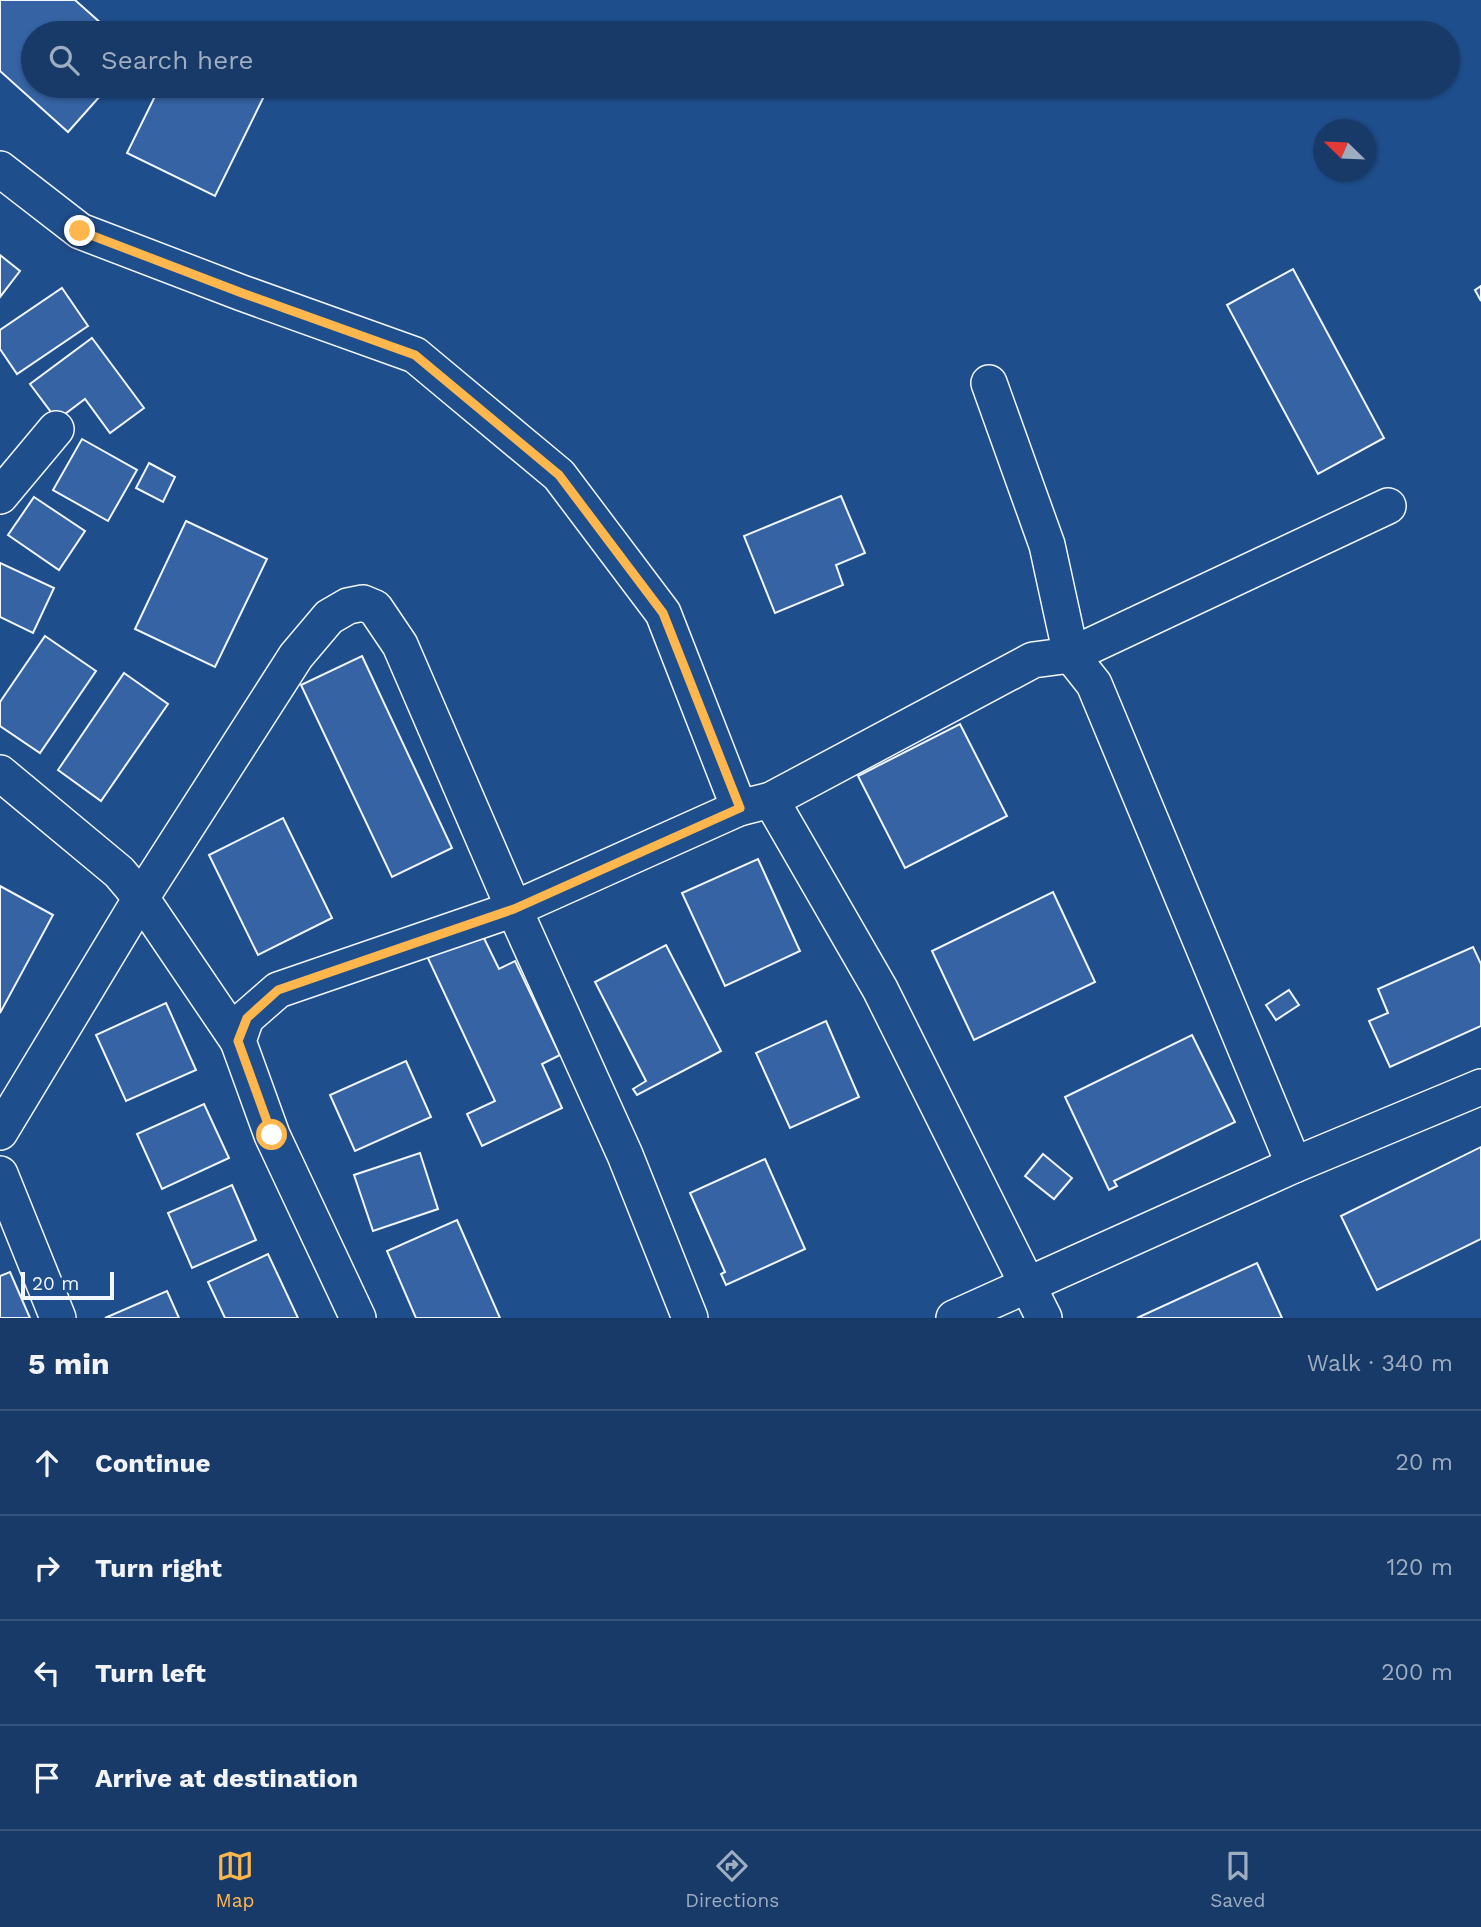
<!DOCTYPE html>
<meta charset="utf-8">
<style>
body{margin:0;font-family:"Work Sans",sans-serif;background:#20416f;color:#f1f3f6}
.compass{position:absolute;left:1313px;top:119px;width:63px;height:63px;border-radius:50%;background:#173a69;box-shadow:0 2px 5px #0004;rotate:293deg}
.scale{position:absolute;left:21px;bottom:18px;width:93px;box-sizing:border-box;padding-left:7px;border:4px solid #f2f6ff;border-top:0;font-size:19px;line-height:24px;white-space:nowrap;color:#f2f6ff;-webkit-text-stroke:5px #1f4e8c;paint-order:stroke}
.stop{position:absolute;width:21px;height:21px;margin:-16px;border:5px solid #ffb74d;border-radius:50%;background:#fff}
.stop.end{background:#ffb74d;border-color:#fff;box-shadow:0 2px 7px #0008}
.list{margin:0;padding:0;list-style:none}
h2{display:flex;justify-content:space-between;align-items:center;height:91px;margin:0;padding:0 28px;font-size:30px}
h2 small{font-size:23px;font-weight:400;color:#9eadc0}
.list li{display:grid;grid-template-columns:46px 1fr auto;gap:21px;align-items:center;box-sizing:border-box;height:105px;padding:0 28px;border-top:2px solid #36547d}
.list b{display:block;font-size:26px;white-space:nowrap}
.list em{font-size:23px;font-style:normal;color:#9eadc0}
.icon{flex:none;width:38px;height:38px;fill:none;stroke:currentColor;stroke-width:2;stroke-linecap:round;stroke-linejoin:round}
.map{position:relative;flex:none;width:1481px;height:1318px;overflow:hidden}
.search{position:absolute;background:#173a69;box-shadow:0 2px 5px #0004;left:21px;right:21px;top:21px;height:77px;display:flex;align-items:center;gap:18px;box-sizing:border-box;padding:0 24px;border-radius:38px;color:#9eadc0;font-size:26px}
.sheet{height:511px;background:#173a69}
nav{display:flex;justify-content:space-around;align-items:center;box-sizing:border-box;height:98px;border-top:2px solid #36547d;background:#173a69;font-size:19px;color:#9eadc0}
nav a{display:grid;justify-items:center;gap:4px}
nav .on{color:#ffb74d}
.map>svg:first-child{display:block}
.building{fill:#3563a3;stroke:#f2f6ff;stroke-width:2}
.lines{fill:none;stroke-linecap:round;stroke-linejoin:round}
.minor-casing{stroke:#f2f6ff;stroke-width:38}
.minor{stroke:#1f4e8c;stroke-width:35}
.route{stroke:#ffb74d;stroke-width:9}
</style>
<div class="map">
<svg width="1481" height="1318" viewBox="0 0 1481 1318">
<rect width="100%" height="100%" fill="#1f4e8c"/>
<g class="building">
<polygon points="0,0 75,0 112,33 33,33 33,86 109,86 68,132 0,71"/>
<polygon points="160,86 263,86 268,88 215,196 127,153"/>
<polygon points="0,255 20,271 0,297"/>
<polygon points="1293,269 1384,438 1318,474 1227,305"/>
<polygon points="1481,286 1481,301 1475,290"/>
<polygon points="62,288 88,326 17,374 0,349 0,330"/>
<polygon points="92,338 144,408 110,433 85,399 57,420 30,384"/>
<polygon points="82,439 137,470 108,521 53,490"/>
<polygon points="149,463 175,477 163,502 136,488"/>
<polygon points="841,496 865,553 836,565 843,585 775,613 744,536"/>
<polygon points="34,497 85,531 59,570 8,535"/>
<polygon points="186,521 267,559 215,667 135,629"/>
<polygon points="0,563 54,588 33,633 0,617"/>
<polygon points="45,636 96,671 40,753 0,726 0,702"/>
<polygon points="362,656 452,848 392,877 301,685"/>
<polygon points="124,673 168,704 101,801 58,770"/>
<polygon points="960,724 1007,816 905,868 858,776"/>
<polygon points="283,818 332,918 258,955 209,855"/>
<polygon points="758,859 800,951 725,986 682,893"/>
<polygon points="0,886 53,915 0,1013"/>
<polygon points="1053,892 1095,982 974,1040 932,951"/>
<polygon points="479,928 499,969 515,961 560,1055 542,1064 562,1108 482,1146 467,1114 495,1101 426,954"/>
<polygon points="666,945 721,1051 637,1095 633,1089 646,1081 595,982"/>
<polygon points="1473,947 1481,964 1481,1026 1390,1067 1369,1021 1388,1013 1378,989"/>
<polygon points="1289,990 1299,1005 1276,1020 1266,1005"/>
<polygon points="166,1003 196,1070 126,1101 96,1035"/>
<polygon points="826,1021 859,1097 790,1128 756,1053"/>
<polygon points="1192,1035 1235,1122 1114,1181 1117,1186 1109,1190 1065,1097"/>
<polygon points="406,1061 431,1117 355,1151 330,1095"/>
<polygon points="204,1104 229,1158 162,1189 137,1134"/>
<polygon points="1481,1147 1481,1239 1377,1290 1341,1216"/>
<polygon points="420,1153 438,1209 373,1231 354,1175"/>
<polygon points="1043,1154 1072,1178 1054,1199 1025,1176"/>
<polygon points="765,1159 805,1249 726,1285 721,1274 725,1272 690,1193"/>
<polygon points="232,1185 256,1240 192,1268 168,1213"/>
<polygon points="457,1220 500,1318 416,1318 387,1251"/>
<polygon points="268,1254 298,1318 225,1318 208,1282"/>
<polygon points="1257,1263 1282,1318 1137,1318"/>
<polygon points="10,1272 30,1318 0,1318 0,1276"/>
<polygon points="167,1291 179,1318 105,1318"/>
</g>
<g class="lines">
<defs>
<g id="minor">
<polyline points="0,169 80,231 242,293 415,355 559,475 663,613 739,808"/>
<polyline points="989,383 1047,545 1071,655 1388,506"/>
<polyline points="0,496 56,429"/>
<polyline points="0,773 119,872 141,898 238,1041"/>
<polyline points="771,800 880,989 1044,1318"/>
<polyline points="0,1132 141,898 296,656 329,617 348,606 363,603 375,608 400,645 514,909 625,1155 690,1318"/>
<polyline points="0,1174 58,1318"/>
<polyline points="358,1318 272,1135 238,1041 246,1018 278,990 514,909 739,808 771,800 1033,660 1071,655 1094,684 1294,1165"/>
<polyline points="954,1318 1294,1165 1481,1087"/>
</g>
</defs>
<use href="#minor" class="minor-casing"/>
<use href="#minor" class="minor"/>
</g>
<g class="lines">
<polyline class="route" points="80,231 242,293 415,355 559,475 663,613 740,808 514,909 278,990 247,1018 238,1041 272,1135"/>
</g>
</svg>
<svg class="compass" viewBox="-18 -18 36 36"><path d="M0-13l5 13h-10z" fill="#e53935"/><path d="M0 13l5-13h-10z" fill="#9eadc0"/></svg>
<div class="scale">20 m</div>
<div class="stop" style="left:272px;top:1135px"></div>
<div class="stop end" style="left:80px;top:231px"></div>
<div class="search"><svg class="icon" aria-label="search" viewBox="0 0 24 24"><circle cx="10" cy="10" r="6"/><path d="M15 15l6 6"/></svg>Search here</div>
</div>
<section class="sheet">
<h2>5 min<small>Walk · 340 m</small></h2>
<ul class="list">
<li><svg class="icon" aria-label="ahead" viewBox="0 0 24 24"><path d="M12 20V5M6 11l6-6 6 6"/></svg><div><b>Continue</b></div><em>20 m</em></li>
<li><svg class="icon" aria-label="right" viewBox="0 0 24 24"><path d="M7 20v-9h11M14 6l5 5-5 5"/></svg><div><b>Turn right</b></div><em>120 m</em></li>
<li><svg class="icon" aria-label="left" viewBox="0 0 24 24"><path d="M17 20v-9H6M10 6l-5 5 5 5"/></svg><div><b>Turn left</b></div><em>200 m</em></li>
<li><svg class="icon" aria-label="arrive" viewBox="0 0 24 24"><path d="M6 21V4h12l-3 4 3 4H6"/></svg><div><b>Arrive at destination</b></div></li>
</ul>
</section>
<nav>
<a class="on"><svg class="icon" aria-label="map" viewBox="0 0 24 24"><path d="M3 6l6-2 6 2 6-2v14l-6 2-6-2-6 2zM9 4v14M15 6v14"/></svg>Map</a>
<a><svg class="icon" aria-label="directions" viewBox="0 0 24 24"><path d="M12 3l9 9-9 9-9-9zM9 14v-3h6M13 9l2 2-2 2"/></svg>Directions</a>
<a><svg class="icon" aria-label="saved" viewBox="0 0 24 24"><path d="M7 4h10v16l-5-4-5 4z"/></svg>Saved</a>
</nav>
